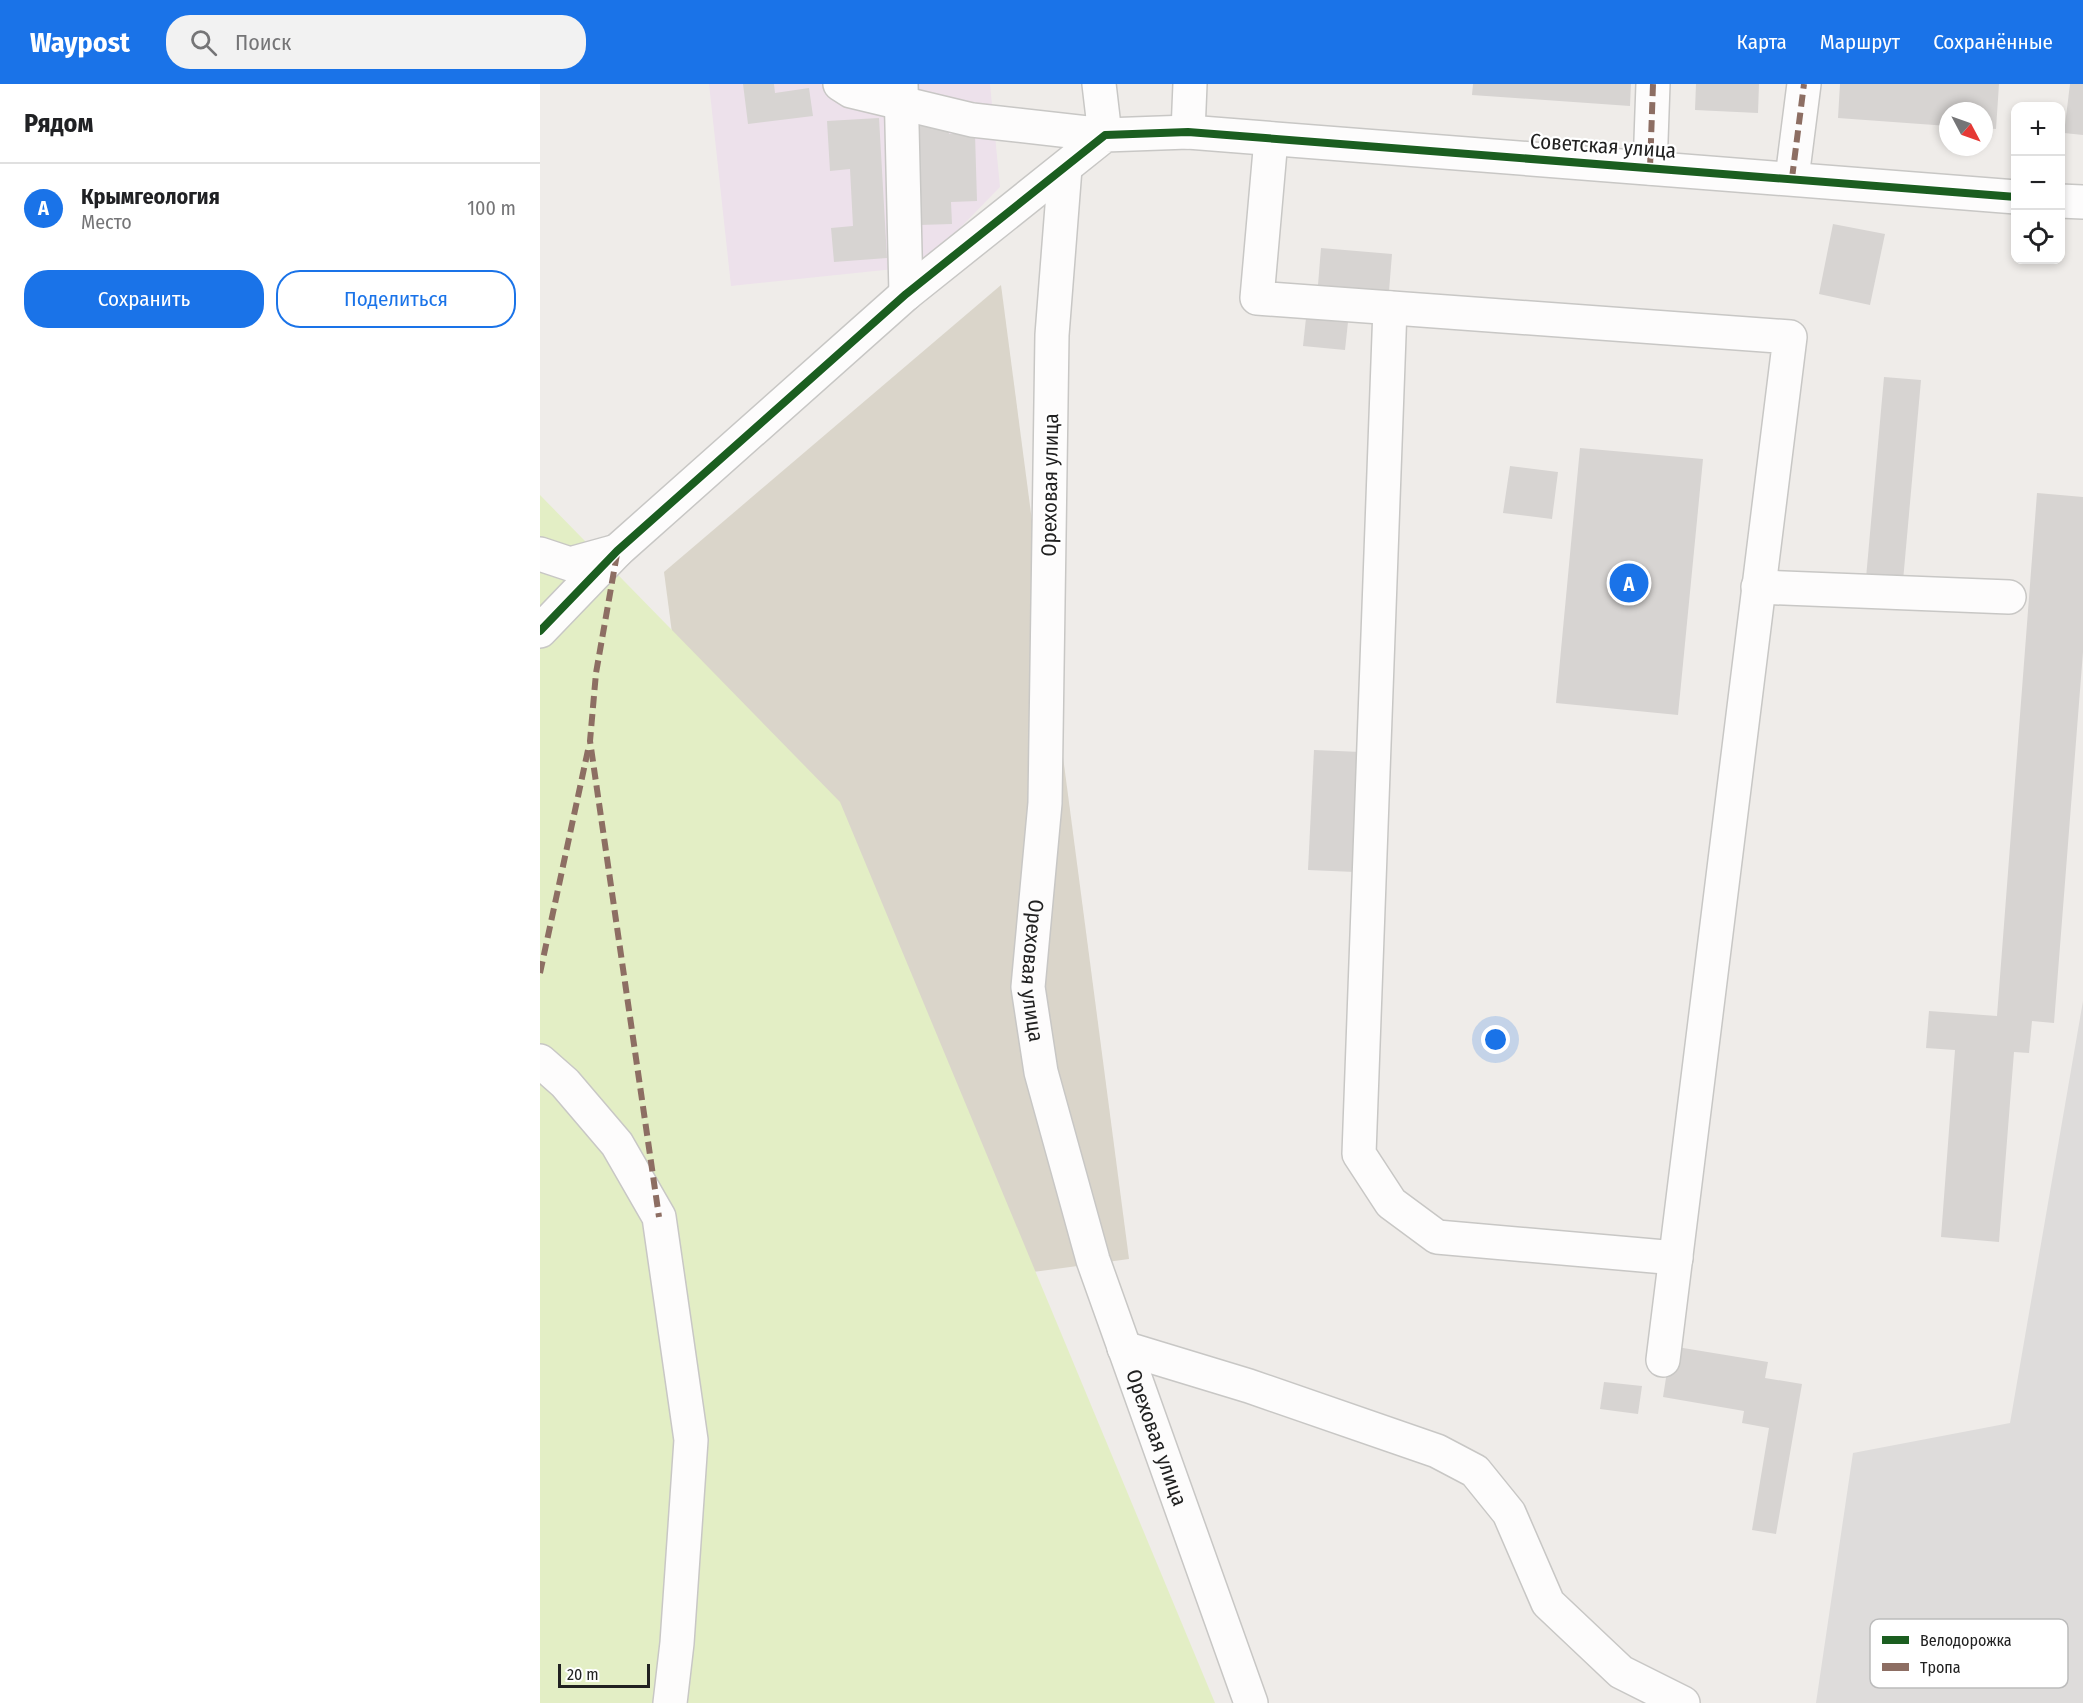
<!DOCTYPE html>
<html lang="ru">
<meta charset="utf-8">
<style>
body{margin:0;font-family:"Fira Sans Condensed",sans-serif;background:#f2f2f2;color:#202124}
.controls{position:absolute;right:18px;top:18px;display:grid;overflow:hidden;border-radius:12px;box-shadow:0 3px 9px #0003}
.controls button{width:54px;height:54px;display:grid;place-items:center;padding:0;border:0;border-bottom:2px solid #e0e0e0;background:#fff;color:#202124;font:30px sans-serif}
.compass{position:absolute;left:1399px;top:18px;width:54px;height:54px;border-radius:50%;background:#fff;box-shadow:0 3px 9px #0003;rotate:131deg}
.scale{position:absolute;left:18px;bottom:15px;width:92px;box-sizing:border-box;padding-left:6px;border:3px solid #212121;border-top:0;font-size:16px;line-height:21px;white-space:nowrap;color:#212121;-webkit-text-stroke:4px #fff;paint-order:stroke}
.you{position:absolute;left:956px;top:956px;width:21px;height:21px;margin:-15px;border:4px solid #fff;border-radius:50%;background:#1a73e8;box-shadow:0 0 0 9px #1a73e833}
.badge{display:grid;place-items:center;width:39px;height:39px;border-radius:50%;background:#1a73e8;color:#fff;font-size:20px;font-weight:700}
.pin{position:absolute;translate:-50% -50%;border:3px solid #fff;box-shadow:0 2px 6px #0006}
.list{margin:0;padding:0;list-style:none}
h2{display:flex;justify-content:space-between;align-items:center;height:78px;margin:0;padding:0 24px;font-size:26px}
h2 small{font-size:20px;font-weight:400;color:#757577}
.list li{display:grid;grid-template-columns:39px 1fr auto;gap:18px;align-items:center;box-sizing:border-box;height:90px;padding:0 24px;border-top:2px solid #e0e0e0}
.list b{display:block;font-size:22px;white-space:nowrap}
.list p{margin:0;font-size:20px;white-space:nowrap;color:#757577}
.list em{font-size:20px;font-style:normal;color:#757577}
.actions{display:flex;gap:12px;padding:18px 24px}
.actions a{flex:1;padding:14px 0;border:2px solid #1a73e8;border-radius:24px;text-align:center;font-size:21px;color:#1a73e8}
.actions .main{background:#1a73e8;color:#fff}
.icon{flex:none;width:33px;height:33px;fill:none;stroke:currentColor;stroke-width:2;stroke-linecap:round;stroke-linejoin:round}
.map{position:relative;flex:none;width:1543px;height:1619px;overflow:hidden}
header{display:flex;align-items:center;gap:36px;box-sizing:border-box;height:84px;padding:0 30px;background:#1a73e8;color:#fff}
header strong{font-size:28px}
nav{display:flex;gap:33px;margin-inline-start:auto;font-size:21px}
.search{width:420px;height:54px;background:#f2f2f2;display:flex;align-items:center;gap:15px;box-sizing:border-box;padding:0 21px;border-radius:24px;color:#757577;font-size:22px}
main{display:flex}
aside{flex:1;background:#fff}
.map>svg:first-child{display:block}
.residential{fill:#dedcdb}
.industrial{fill:#ede1eb}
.construction{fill:#dad5ca}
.grass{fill:#e3eec5}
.building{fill:#d7d4d2}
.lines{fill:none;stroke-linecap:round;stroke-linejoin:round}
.minor-casing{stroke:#c8c7c5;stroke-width:36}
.minor{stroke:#fdfcfc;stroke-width:33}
.quiet{stroke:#8d6e63;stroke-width:6;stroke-dasharray:12 6;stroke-linecap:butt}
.cycleway-casing{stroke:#fff;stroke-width:11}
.cycleway{stroke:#1b5e20;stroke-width:8}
.labels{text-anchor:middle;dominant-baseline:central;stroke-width:4.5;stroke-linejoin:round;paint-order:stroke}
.street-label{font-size:21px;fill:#212121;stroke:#fff}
.key{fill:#fff;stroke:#bcbcbc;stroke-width:1.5}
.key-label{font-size:16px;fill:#212121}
</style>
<header>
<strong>Waypost</strong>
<div class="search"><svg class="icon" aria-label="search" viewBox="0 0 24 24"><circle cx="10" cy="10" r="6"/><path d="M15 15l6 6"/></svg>Поиск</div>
<nav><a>Карта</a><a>Маршрут</a><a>Сохранённые</a></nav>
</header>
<main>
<aside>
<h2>Рядом<small></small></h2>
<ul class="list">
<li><span class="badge">A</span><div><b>Крымгеология</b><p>Место</p></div><em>100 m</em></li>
</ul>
<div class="actions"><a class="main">Сохранить</a><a>Поделиться</a></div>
</aside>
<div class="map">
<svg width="1543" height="1619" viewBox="0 0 1543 1619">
<rect width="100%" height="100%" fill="#efece9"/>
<polygon class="residential" points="1543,917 1543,1619 1276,1619 1313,1369 1470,1339"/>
<polygon class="industrial" points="169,0 450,0 460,103 383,182 191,202"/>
<polygon class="construction" points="461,201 589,1175 221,1225 124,488"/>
<polygon class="grass" points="0,411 300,718 675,1619 0,1619"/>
<g class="building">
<polygon points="203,0 234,0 235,9 269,4 273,32 208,40"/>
<polygon points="933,0 1091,0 1090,22 932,11"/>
<polygon points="1156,0 1219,0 1218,29 1155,26"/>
<polygon points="1300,0 1459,0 1456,45 1444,44 1444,27 1408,27 1408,42 1298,34"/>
<polygon points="1530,0 1543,0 1543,51 1524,49"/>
<polygon points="339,34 347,174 294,178 291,144 313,142 310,85 290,87 287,37"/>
<polygon points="408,39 409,50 435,50 437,117 411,118 412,140 379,141 376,40"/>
<polygon points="1293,140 1345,150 1330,221 1279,210"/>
<polygon points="781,164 852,170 849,207 778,201"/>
<polygon points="766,234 808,238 805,266 763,262"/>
<polygon points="1344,293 1381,296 1363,497 1326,494"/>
<polygon points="1040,364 1163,375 1138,631 1016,619"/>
<polygon points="970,382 1018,388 1012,435 963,429"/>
<polygon points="1497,409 1543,413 1543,568 1514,939 1492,937 1489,969 1474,968 1459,1158 1401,1153 1415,966 1386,964 1389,927 1457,932"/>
<polygon points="774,666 821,668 815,788 768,786"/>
<polygon points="1131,1262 1228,1278 1225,1294 1262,1300 1236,1450 1212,1446 1229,1344 1202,1339 1204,1327 1123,1313"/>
<polygon points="1064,1298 1102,1302 1098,1330 1060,1325"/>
</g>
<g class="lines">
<defs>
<g id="minor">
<polyline points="300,0 311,7 432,36 565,51 559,0"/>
<polyline points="361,0 366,210"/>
<polyline points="648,48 650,0"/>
<polyline points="731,55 717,214 1250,253 1123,1276"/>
<path id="s1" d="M 525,84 L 512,251 L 505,719 L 488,903 L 501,988 L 553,1176 L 711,1619"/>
<polyline points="1110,84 1113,0"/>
<polyline points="1252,94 1264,0"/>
<polyline points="1520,117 1543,118"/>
<polyline points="850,224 819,1070 851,1119 897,1153 1136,1174"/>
<polyline points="0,470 30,480 77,467"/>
<polyline points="1218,503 1469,513"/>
<polyline points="0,547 77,467 366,210 565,51 648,48 1476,113"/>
<polyline points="0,977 25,999 77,1060 119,1133 151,1356 137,1559 130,1619"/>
<polyline points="584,1264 709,1302 897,1367 935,1387 969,1429 1008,1519 1081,1588 1143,1619"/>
</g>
</defs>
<use href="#minor" class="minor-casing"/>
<use href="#minor" class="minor"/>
<g class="quiet">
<polyline points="1110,84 1113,0"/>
<polyline points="1252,94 1264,0"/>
<polyline points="77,470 56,589 50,657 119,1133"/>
<polyline points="0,889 48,666"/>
</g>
<defs>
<polyline id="cycleway" points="0,547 77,467 366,210 565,51 648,48 1476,113"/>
</defs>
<use href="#cycleway" class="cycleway-casing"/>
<use href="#cycleway" class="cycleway"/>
</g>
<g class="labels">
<g class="street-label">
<text transform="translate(1063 62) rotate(4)">Советская улица</text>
<text transform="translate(510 401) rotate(-89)">Ореховая улица</text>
<text stroke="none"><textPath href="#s1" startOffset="804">Ореховая улица</textPath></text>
<text stroke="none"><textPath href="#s1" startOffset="1290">Ореховая улица</textPath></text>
</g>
</g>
<rect x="1330" y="1535" width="198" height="69" rx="9" class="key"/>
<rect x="1342" y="1552" width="27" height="8" fill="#1b5e20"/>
<rect x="1342" y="1579" width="27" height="8" fill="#8d6e63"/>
<g class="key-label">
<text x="1380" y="1562">Велодорожка</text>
<text x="1380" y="1589">Тропа</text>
</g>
</svg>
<div class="controls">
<button>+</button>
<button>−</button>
<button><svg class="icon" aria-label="locate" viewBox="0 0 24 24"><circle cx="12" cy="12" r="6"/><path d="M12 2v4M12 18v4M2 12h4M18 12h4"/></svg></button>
</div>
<svg class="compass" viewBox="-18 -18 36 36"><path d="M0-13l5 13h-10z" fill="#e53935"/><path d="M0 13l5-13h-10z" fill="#757577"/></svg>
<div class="scale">20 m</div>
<div class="you"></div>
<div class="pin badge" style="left:1089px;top:499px">A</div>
</div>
</main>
